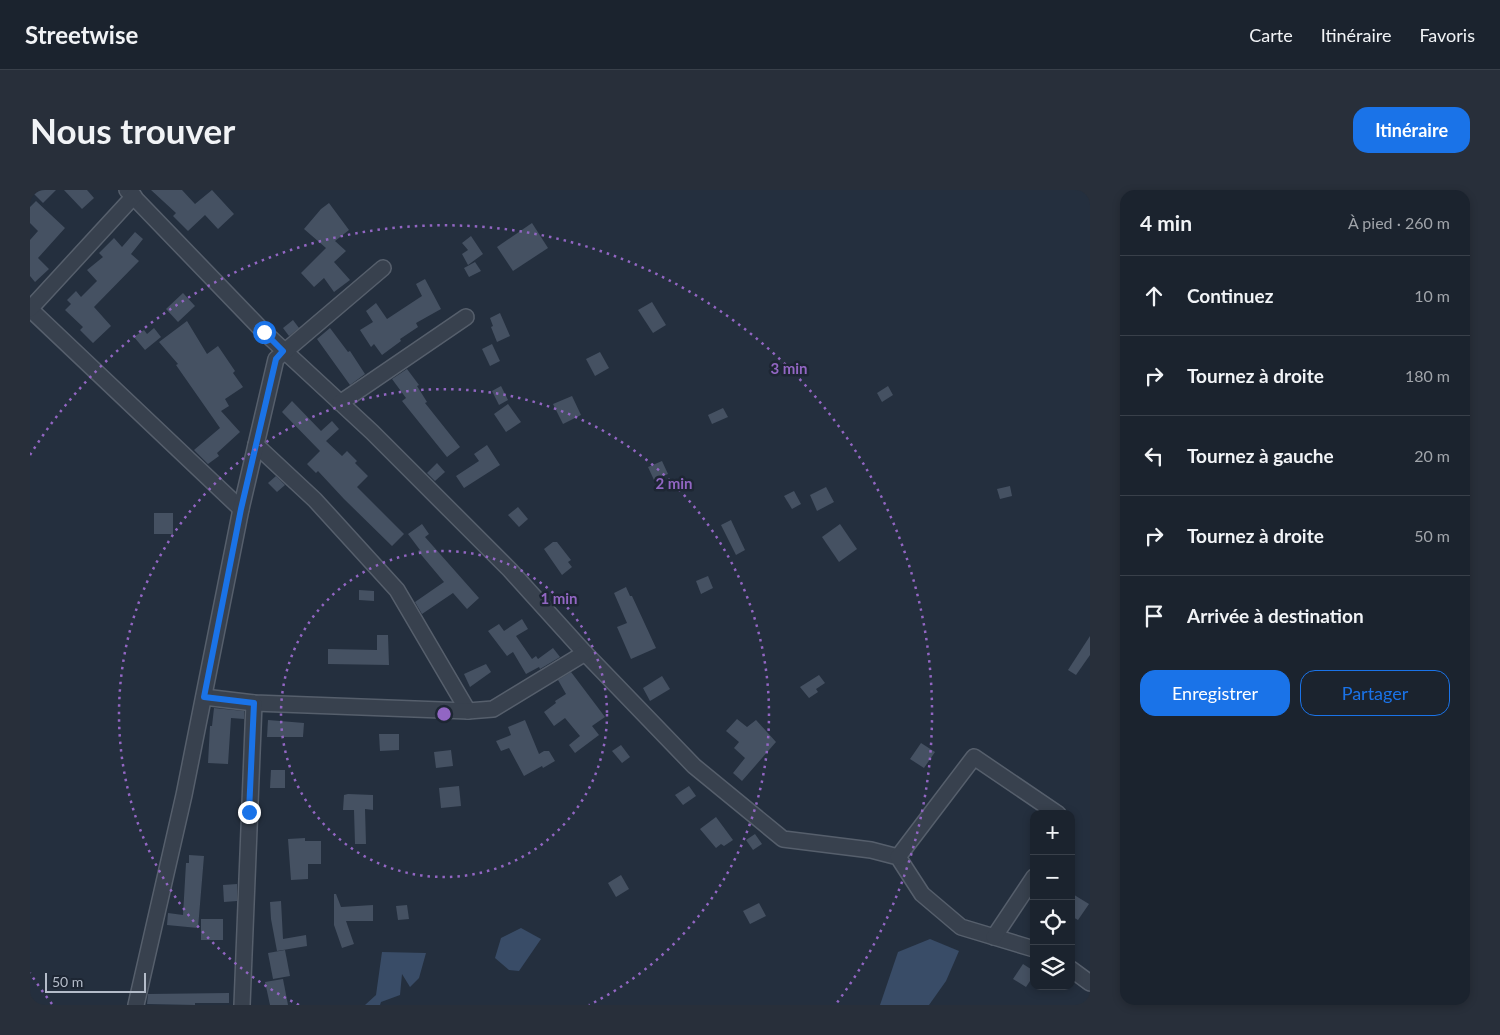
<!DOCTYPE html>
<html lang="fr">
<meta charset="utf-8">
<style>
body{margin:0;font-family:Lato,sans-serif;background:#282f3a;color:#f1f3f6}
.controls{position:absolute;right:15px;bottom:15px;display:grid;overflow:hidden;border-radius:10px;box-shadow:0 2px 8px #0003}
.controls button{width:45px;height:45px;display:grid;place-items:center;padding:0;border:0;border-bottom:1px solid #39404a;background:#1b232e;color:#f1f3f6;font:25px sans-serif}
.scale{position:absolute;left:15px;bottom:12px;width:101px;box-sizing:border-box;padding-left:5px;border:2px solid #b4bcc9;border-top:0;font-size:14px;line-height:18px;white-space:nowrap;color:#b4bcc9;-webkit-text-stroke:4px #1d2633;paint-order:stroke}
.stop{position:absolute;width:15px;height:15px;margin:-11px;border:4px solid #1a73e8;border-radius:50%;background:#fff}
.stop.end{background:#1a73e8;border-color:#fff;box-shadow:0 1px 5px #0008}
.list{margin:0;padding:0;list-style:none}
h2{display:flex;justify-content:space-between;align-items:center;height:65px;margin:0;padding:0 20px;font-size:21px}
h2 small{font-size:16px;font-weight:400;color:#a0a4aa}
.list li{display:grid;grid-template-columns:32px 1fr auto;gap:15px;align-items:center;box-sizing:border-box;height:80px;padding:0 20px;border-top:1px solid #39404a}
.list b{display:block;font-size:19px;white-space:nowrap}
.list em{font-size:16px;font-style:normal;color:#a0a4aa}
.actions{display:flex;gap:10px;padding:15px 20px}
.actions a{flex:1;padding:11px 0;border:1px solid #1a73e8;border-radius:15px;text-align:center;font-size:18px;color:#1a73e8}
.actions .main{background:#1a73e8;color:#fff}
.icon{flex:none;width:28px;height:28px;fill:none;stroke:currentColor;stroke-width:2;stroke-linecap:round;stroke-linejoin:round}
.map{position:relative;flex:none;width:1060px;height:815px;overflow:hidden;border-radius:15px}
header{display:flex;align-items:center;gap:30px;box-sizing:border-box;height:70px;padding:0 25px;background:#1b232e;border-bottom:1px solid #39404a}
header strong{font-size:24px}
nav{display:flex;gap:28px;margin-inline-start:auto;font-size:18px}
.intro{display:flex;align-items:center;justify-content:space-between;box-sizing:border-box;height:120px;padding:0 30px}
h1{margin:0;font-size:35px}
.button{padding:12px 22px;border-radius:15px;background:#1a73e8;color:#fff;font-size:18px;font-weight:700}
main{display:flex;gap:30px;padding:0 30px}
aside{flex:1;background:#1b232e;border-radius:15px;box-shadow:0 2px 8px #0003}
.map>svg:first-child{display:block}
.water{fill:#394c67}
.building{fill:#455162}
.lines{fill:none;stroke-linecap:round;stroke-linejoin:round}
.minor-casing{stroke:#565f6c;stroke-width:18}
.minor{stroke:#38414e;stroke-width:15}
.route{stroke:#1a73e8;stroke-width:6}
.ring{fill:none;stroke:#9266c3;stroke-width:2.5;stroke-dasharray:2.5 5}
.centre{fill:#9266c3;stroke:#1d2633;stroke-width:2.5}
.ring-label{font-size:15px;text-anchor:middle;font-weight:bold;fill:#9266c3;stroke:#1d2633;stroke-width:5;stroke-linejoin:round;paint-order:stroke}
</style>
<header>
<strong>Streetwise</strong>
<nav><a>Carte</a><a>Itinéraire</a><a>Favoris</a></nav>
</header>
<div class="intro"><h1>Nous trouver</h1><a class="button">Itinéraire</a></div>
<main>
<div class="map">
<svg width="1060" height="815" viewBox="0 0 1060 815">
<rect width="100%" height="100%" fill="#242f3e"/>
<g class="water">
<polygon points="491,738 511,749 489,781 479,780 465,768 471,748"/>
<polygon points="900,749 929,761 916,791 899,815 850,815 868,762"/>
<polygon points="352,762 396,763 389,788 380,797 372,784 370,805 351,812 350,815 335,815 346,805"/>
</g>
<g class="building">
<polygon points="0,0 26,0 13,13"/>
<polygon points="34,0 57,0 64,8 52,19"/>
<polygon points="121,0 152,0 165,14 182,0 204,24 188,39 175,25 158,41 143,26 146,23"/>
<polygon points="6,11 35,38 8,68 19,79 5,92 0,86 0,50 8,41 0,33 0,17"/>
<polygon points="299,13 319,40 305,51 316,61 304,72 320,90 304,102 294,88 284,97 271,83 296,58 274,39 291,19"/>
<polygon points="502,33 518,58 483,81 467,57"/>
<polygon points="105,42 113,49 101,64 109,71 64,117 81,136 63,153 50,140 53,137 35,120 41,114 37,110 46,101 51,107 67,91 57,80 73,67 69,63 84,48 92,57"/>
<polygon points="441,46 453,64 438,75 432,64 438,60 432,53"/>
<polygon points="445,72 451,81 439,87 434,78"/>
<polygon points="395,89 411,119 386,133 388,137 370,149 371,151 352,165 344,154 341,157 330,140 343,132 336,121 346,113 357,129 392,106 386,94"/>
<polygon points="153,103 165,116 148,132 136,119"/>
<polygon points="622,112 636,135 623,143 608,120"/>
<polygon points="470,123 480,146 467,152 461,137 463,136 460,128"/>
<polygon points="263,130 269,138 259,146 253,138"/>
<polygon points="157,131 177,164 188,156 205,181 203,183 213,197 195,209 199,216 191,221 210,242 187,263 189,266 178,274 164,260 190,238 146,175 148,174 129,152"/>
<polygon points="124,138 131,147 115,160 104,147 114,140 117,144"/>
<polygon points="300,138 318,162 320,161 335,184 320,195 287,149"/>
<polygon points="462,154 470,171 460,176 452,159"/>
<polygon points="570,162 579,178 565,186 556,169"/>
<polygon points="377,179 389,195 387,196 397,212 395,213 430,257 417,267 372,211 376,208 362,189"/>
<polygon points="471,196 478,210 469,215 462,201"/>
<polygon points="858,196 863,205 852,212 847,203"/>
<polygon points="542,206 551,225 533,234 523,214"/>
<polygon points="262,211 291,241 302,231 309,239 296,251 312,266 317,261 327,271 325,273 338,286 327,297 374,344 362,356 314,309 288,281 286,283 277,274 290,261 252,222"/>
<polygon points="478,214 491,232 476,242 464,224"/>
<polygon points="693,218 698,227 682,234 678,225"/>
<polygon points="457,255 470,275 434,298 426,286 449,271 444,264"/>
<polygon points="632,271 638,284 624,290 618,277"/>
<polygon points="407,273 415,282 405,291 397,283"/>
<polygon points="246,286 255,295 247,302 238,293"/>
<polygon points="980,296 982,306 970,309 967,299"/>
<polygon points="796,297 804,312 787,321 780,305"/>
<polygon points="764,301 771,314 762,319 754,306"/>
<polygon points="488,317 498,329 489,337 478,325"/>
<rect x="124" y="323" width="19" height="21"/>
<polygon points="701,330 715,360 706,365 691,335"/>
<polygon points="392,334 399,344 395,347 449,408 437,419 423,403 392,424 385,412 414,392 388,361 390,360 378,344"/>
<polygon points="810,334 827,359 809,372 792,347"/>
<polygon points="523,352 527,352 541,370 538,372 542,377 532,385 514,359"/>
<polygon points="678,386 683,398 671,404 666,391"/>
<polygon points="596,397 600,406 602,406 626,458 601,469 587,437 597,433 584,403"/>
<polygon points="329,400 344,401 344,411 329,410"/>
<polygon points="492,429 498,439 486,446 502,469 506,466 508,469 523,458 530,467 510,479 509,477 496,484 483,462 477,466 458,441 469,434 474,441"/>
<polygon points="347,445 358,445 359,475 298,474 298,459 347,460"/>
<polygon points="1060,446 1060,465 1046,485 1038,480"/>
<polygon points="456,474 461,482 440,497 434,484"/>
<polygon points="541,482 575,527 562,536 569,545 545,563 539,555 550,546 535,528 524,536 514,522 526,513 525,511 536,504 528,490"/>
<polygon points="789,485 795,493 786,499 788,502 779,508 770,497"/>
<polygon points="632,486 640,499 620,511 613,498"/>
<polygon points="184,518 214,521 214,529 201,528 198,574 178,573 180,536 182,536"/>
<polygon points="707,529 717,537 726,530 746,552 712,591 703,583 715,568 704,558 709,552 696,541"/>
<polygon points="238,530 274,533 273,547 237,547"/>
<polygon points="495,530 509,564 514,561 519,561 525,571 513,578 512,576 494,586 479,558 471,561 466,551 481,545 478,537"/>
<polygon points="349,544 369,544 369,560 350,561"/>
<polygon points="891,553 905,562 894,578 880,569"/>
<polygon points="591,555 600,567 592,573 582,561"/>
<polygon points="421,560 423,576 406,578 404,562"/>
<polygon points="241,580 255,580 255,598 240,598"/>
<polygon points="429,596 431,616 411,618 409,598"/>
<polygon points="659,596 666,606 653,615 645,605"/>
<polygon points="318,604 343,605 343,620 335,619 336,654 325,654 324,620 313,620 314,605"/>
<polygon points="686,627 703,650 694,656 691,654 686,658 670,639"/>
<polygon points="725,644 732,654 723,660 716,650"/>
<polygon points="275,648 275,651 291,651 291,674 278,674 278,689 261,690 258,649"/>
<polygon points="159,665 174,666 168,738 137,735 138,723 153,725 156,673 159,673"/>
<polygon points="591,685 599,699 586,707 578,693"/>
<polygon points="207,694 207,711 194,712 193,695"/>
<polygon points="1041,703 1059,714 1048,730 1041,726"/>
<polygon points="304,704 306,704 311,717 343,715 343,731 316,731 324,754 312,758 304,735"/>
<polygon points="251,711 253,749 276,745 277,756 247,761 241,729 240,712"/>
<polygon points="729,713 736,726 720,734 713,721"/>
<polygon points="377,715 379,729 368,730 366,716"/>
<rect x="171" y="729" width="22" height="21"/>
<polygon points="255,760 260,786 243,789 238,763"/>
<polygon points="993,774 1004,781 1004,785 996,797 983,789"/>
<polygon points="253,789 258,815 240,815 235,792"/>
<polygon points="199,803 199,813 165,813 165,815 117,814 118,804"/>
</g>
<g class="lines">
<defs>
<g id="minor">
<polyline points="97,0 234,142 342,242 480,380 555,463 664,576 753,649 841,660 868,667 892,704 931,737 1004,759"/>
<polyline points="0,119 211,319"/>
<polyline points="0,119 104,6"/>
<polyline points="310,213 436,127"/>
<polyline points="226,255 285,310 367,400 438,521"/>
<polyline points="174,507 224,513 438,521 463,519 555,463"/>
<polyline points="868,667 944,567 1028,624"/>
<polyline points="964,747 1004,687"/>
<polyline points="1041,779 1060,793"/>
<polyline points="106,815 154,605 211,319 246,169 353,78"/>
<polyline points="212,815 224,513"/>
</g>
</defs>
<use href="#minor" class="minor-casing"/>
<use href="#minor" class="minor"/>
</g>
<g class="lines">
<polyline class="route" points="219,622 224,513 174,507 211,319 246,169 253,161 234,142"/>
</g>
<g class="ring">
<circle cx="414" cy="524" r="163"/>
<path d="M269 815A325 325 0 1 1 559 815"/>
<path d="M22 814A488 488 0 0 1 0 783M0 265A488 488 0 1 1 806 814"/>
</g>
<circle cx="414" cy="524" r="8" class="centre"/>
<g class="ring-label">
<text x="759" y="184">3 min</text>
<text x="644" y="299">2 min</text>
<text x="529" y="414">1 min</text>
</g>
</svg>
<div class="controls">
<button>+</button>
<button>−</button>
<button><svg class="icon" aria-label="locate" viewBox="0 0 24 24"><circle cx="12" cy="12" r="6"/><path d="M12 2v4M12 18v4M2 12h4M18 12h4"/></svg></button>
<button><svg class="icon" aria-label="layers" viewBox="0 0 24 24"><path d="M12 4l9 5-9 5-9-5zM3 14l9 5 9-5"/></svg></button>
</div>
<div class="scale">50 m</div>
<div class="stop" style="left:234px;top:142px"></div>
<div class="stop end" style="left:219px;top:622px"></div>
</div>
<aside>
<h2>4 min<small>À pied · 260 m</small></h2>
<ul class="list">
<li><svg class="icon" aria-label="ahead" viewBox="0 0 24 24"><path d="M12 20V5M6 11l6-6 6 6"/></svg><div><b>Continuez</b></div><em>10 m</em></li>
<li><svg class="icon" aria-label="right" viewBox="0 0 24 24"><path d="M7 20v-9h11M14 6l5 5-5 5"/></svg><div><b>Tournez à droite</b></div><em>180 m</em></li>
<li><svg class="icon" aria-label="left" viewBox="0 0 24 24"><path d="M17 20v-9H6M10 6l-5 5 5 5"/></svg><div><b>Tournez à gauche</b></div><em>20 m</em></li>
<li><svg class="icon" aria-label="right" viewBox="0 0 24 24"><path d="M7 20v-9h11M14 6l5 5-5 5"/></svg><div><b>Tournez à droite</b></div><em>50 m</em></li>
<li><svg class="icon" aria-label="arrive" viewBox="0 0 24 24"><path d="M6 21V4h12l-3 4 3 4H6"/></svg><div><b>Arrivée à destination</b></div></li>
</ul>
<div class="actions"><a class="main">Enregistrer</a><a>Partager</a></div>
</aside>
</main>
